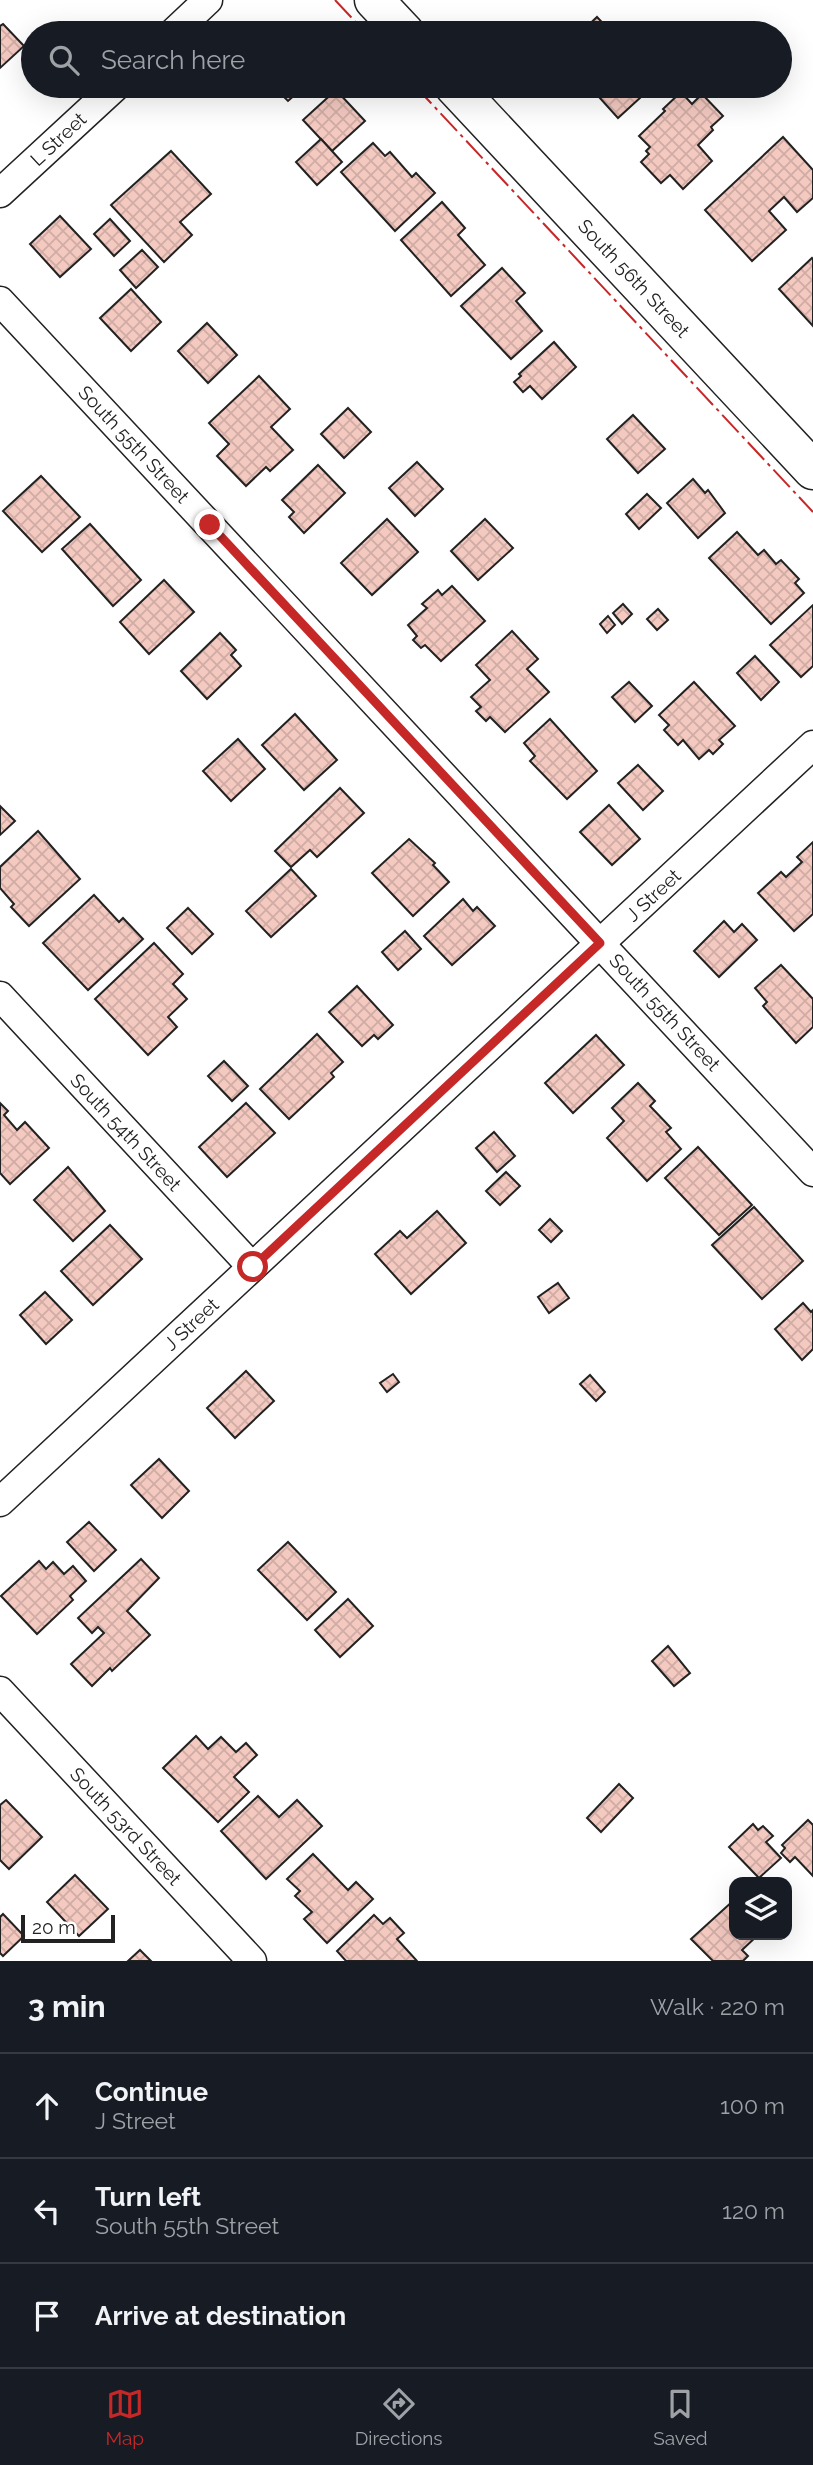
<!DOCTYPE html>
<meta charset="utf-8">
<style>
body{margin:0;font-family:Raleway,sans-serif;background:#242831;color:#f1f3f6}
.controls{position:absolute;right:21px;bottom:21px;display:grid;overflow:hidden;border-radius:14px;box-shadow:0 7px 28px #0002}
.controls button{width:63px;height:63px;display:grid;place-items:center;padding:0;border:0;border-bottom:2px solid #363941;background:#171b24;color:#f1f3f6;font:35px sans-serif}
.scale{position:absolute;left:21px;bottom:18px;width:94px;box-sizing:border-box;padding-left:7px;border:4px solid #222;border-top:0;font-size:19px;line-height:24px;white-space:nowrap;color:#222;-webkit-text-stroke:5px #fff;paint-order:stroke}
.stop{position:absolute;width:21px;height:21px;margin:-16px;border:5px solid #c62828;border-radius:50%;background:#fff}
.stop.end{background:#c62828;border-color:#fff;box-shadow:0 2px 7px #0008}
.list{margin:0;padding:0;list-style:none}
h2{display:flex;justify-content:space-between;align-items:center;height:91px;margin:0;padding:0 28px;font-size:30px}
h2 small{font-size:23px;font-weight:400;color:#9ea1a6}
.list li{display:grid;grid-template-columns:46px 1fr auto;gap:21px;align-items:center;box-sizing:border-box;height:105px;padding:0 28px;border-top:2px solid #363941}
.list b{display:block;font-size:26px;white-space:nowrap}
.list p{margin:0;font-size:23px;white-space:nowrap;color:#9ea1a6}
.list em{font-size:23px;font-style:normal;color:#9ea1a6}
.icon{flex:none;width:38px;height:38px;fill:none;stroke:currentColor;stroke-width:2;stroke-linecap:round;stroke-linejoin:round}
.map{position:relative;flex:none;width:813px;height:1961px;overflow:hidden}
.search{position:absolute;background:#171b24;box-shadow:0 7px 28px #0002;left:21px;right:21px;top:21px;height:77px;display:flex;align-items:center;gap:18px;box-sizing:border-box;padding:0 24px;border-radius:38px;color:#9ea1a6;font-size:26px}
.sheet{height:406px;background:#171b24}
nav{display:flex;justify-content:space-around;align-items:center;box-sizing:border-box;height:98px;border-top:2px solid #363941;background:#171b24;font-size:19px;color:#9ea1a6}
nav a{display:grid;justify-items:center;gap:4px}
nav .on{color:#c62828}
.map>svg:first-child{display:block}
.building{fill:url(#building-cross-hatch);stroke:#222;stroke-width:2}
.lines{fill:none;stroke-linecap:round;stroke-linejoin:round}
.street-casing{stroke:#222;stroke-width:31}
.secondary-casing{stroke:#222;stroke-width:41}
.street{stroke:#fff;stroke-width:28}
.secondary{stroke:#fff;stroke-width:38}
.power{stroke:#c62828;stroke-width:2;stroke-dasharray:24 5 3.5 5;stroke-linecap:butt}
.route{stroke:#c62828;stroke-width:9}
.labels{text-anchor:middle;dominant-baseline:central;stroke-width:5;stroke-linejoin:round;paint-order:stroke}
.street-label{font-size:19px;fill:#222;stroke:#fff}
</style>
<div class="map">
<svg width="813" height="1961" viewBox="0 0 813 1961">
<defs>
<pattern id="building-cross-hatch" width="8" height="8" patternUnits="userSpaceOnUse" patternTransform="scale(1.75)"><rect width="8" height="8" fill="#f3c9c0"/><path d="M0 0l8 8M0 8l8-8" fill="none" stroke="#d0aca5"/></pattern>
</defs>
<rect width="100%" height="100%" fill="#fff"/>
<g class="building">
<polygon points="597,17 612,33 580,33"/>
<polygon points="3,24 24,46 0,68 0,26"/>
<polygon points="273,86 305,86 288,101"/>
<polygon points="601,86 653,86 618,118 599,97 605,91"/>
<polygon points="336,90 365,121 332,151 303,120"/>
<polygon points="681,92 692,104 702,94 723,116 711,127 713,130 698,145 712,161 683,189 670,175 661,183 641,162 649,154 646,151 650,147 639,136 665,111 663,109"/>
<polygon points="783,137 813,170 813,198 797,212 784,197 769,211 786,230 752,261 705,210"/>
<polygon points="321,139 342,162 317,185 296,162"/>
<polygon points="373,143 385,156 390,152 412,177 416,173 435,193 395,231 341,172"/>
<polygon points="171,151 211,194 180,222 192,235 164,262 111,205"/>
<polygon points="442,202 465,228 458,235 485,265 451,296 401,240"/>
<polygon points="60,216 91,249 60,277 30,244"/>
<polygon points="110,219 130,241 114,256 94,234"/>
<polygon points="142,250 158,267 136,288 120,270"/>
<polygon points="812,258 813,259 813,326 779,289"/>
<polygon points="502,268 525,293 516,301 542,331 511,359 461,306"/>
<polygon points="131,289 161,322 131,351 100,318"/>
<polygon points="207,323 237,355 208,383 178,351"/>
<polygon points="554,342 576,367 542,399 530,386 523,392 514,382 521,376 519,374"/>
<polygon points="259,376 290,409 271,427 293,450 270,471 266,467 246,486 217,456 229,444 209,423"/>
<polygon points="348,408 371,432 344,458 321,434"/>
<polygon points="633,415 665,449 638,473 607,439"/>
<polygon points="417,462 443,489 415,516 389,488"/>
<polygon points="318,465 345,493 304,533 289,517 294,512 282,500"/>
<polygon points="41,476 80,517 42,552 3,511"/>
<polygon points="693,479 705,493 708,490 725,513 698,538 667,503"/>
<polygon points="647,494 661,508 639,529 626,514"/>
<polygon points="387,519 418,552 372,595 341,563"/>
<polygon points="485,519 513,548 478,580 451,551"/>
<polygon points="90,524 141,580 113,606 62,549"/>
<polygon points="737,532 758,555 764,550 776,564 781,560 799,579 795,583 804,593 771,624 709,558"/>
<polygon points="164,580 194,612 149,654 120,622"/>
<polygon points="452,586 485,621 441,661 425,645 421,648 413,640 417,636 408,625 427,608 422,604 438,590 442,595"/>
<polygon points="623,604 632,614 622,624 613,613"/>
<polygon points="813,605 813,666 801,677 770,645"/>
<polygon points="658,609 668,620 657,630 647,619"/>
<polygon points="608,616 615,625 607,633 600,624"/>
<polygon points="512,631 538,659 527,669 549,692 505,732 490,717 486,721 476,711 481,707 471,697 490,680 476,665"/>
<polygon points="220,633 236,650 231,655 241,666 207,699 181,671"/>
<polygon points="755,656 779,682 761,700 737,673"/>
<polygon points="629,682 652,706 635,722 612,697"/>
<polygon points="694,682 735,726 719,740 723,744 713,754 709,750 699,759 683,740 678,745 664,730 669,725 659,715"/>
<polygon points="295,714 337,760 304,790 262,745"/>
<polygon points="550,719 597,771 567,799 530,761 535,756 524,743"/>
<polygon points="238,739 265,769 231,801 203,771"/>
<polygon points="638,765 663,791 643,810 618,783"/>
<polygon points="340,788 364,813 317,857 310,850 291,867 275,851"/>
<polygon points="609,805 640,839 612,865 580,832"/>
<polygon points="0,806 15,821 0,835"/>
<polygon points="38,831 80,879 29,926 11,907 14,904 0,888 0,867"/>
<polygon points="409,839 435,863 433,865 449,882 413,916 372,873"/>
<polygon points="813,842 813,914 794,931 758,893 781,872 786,877 802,862 797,857"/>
<polygon points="291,869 316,896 271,937 246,911"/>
<polygon points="94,895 119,922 123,918 143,939 88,990 43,943"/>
<polygon points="463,899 473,911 477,907 495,926 452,965 424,936"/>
<polygon points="188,908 213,934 192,954 167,928"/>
<polygon points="724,921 734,932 742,924 757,940 719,977 694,951"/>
<polygon points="405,931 421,949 398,970 382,952"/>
<polygon points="154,943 183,974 173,984 187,999 168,1017 177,1027 148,1055 95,999"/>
<polygon points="781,965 813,999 813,1027 796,1043 763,1006 767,1002 755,988"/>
<polygon points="357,986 393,1025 378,1039 374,1035 362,1046 329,1012"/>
<polygon points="317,1034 343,1062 331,1073 334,1077 289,1119 260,1089"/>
<polygon points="596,1035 624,1065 573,1113 545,1083"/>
<polygon points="224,1061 248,1086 232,1101 208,1076"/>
<polygon points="638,1083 655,1101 650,1106 671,1128 666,1132 681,1149 647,1181 607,1138 624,1121 612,1108"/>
<polygon points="0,1103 8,1111 4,1115 17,1130 25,1122 49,1148 10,1184 0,1173"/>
<polygon points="246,1103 275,1133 227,1177 199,1147"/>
<polygon points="494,1132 515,1156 497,1172 476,1148"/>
<polygon points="698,1147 752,1205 719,1235 665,1178"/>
<polygon points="68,1167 105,1211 73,1241 34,1200"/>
<polygon points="506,1172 520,1186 500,1205 486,1191"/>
<polygon points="754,1207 803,1261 762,1299 712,1245"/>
<polygon points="437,1211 466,1243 411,1294 375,1254 400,1231 407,1238"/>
<polygon points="550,1219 562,1231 551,1242 539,1230"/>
<polygon points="110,1225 142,1259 93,1305 61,1271"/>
<polygon points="558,1283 569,1298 549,1313 538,1297"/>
<polygon points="45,1292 72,1320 46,1344 20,1315"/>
<polygon points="803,1303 811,1312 813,1310 813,1349 802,1360 775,1329"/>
<polygon points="246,1371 274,1401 235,1438 207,1408"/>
<polygon points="393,1374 399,1382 387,1392 380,1383"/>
<polygon points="590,1375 605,1392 596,1401 580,1384"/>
<polygon points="159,1459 189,1491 162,1518 131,1485"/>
<polygon points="89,1522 116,1550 94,1571 67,1542"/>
<polygon points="288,1542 336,1592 307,1620 258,1570"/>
<polygon points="141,1559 159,1578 127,1611 150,1635 112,1671 110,1668 92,1686 71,1664 104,1633 98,1627 92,1633 78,1618"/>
<polygon points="39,1561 46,1569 53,1562 64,1574 73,1566 86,1581 70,1596 73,1600 37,1634 1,1596"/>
<polygon points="348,1599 373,1626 340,1657 315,1630"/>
<polygon points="668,1646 690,1673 674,1686 652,1661"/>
<polygon points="196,1736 208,1749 221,1737 236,1752 246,1743 257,1755 234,1777 249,1792 218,1822 163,1768"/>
<polygon points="619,1784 633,1798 601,1832 587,1818"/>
<polygon points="258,1796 279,1817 297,1800 322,1826 266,1879 221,1831"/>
<polygon points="6,1800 42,1837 9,1869 0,1860 0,1805"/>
<polygon points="808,1820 813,1825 813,1876 795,1857 790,1862 781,1853 785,1848 782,1845"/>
<polygon points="753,1824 758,1830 763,1826 773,1836 766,1842 781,1858 759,1878 729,1847"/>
<polygon points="313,1854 348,1890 356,1882 373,1899 327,1943 304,1919 312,1912 295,1896 300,1891 287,1879"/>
<polygon points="75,1875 108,1909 79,1936 47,1902"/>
<polygon points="734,1900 734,1935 758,1935 742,1950 748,1956 743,1961 713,1961 691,1939"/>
<polygon points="3,1914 24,1936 3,1956 0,1953 0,1917"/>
<polygon points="374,1915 383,1924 390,1918 404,1933 397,1939 417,1961 346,1961 337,1951"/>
<polygon points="140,1950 151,1961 128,1961"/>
</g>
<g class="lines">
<defs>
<g id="street">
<polyline points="173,33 208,0"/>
<polyline points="0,193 116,86"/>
<polyline points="0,301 813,1172"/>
<polyline points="0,996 252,1267"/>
<polyline points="0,1502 813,745"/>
<polyline points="0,1691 252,1961"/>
</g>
<g id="secondary">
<polyline points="374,0 405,33"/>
<polyline points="454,86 813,470"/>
</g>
</defs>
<use href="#street" class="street-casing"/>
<use href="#secondary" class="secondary-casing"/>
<use href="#street" class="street"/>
<use href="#secondary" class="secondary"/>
<g class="power">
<polyline points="335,0 366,33"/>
<polyline points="415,86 813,512"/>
</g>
</g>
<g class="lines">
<polyline class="route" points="210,525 600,943 253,1267"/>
</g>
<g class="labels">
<g class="street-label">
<text transform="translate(58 139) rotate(-43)">L Street</text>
<text transform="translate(634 278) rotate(47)">South 56th Street</text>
<text transform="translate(134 444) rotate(47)">South 55th Street</text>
<text transform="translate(653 895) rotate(-43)">J Street</text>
<text transform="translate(665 1012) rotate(47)">South 55th Street</text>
<text transform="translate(126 1132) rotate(47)">South 54th Street</text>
<text transform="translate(191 1324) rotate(-43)">J Street</text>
<text transform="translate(126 1826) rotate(47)">South 53rd Street</text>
</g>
</g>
</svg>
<div class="controls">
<button><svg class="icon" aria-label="layers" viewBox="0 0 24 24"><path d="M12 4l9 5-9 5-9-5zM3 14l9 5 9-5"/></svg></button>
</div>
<div class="scale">20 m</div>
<div class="stop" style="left:253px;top:1267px"></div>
<div class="stop end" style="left:210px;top:525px"></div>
<div class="search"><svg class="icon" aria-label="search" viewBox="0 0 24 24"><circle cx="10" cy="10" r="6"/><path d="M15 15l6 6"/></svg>Search here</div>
</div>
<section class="sheet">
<h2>3 min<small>Walk · 220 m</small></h2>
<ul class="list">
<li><svg class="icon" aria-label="ahead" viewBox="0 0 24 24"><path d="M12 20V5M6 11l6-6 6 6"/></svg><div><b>Continue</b><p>J Street</p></div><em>100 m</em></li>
<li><svg class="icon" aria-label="left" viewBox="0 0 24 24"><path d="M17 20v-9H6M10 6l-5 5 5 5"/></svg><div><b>Turn left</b><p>South 55th Street</p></div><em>120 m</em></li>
<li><svg class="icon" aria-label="arrive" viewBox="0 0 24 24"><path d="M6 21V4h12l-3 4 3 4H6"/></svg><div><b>Arrive at destination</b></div></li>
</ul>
</section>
<nav>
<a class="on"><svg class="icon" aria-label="map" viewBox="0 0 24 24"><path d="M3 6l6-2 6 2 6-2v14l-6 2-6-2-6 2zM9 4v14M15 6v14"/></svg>Map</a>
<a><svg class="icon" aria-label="directions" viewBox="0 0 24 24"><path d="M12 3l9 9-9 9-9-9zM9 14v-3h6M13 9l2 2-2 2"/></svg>Directions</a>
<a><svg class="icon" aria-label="saved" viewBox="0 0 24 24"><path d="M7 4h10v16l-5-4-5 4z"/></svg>Saved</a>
</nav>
